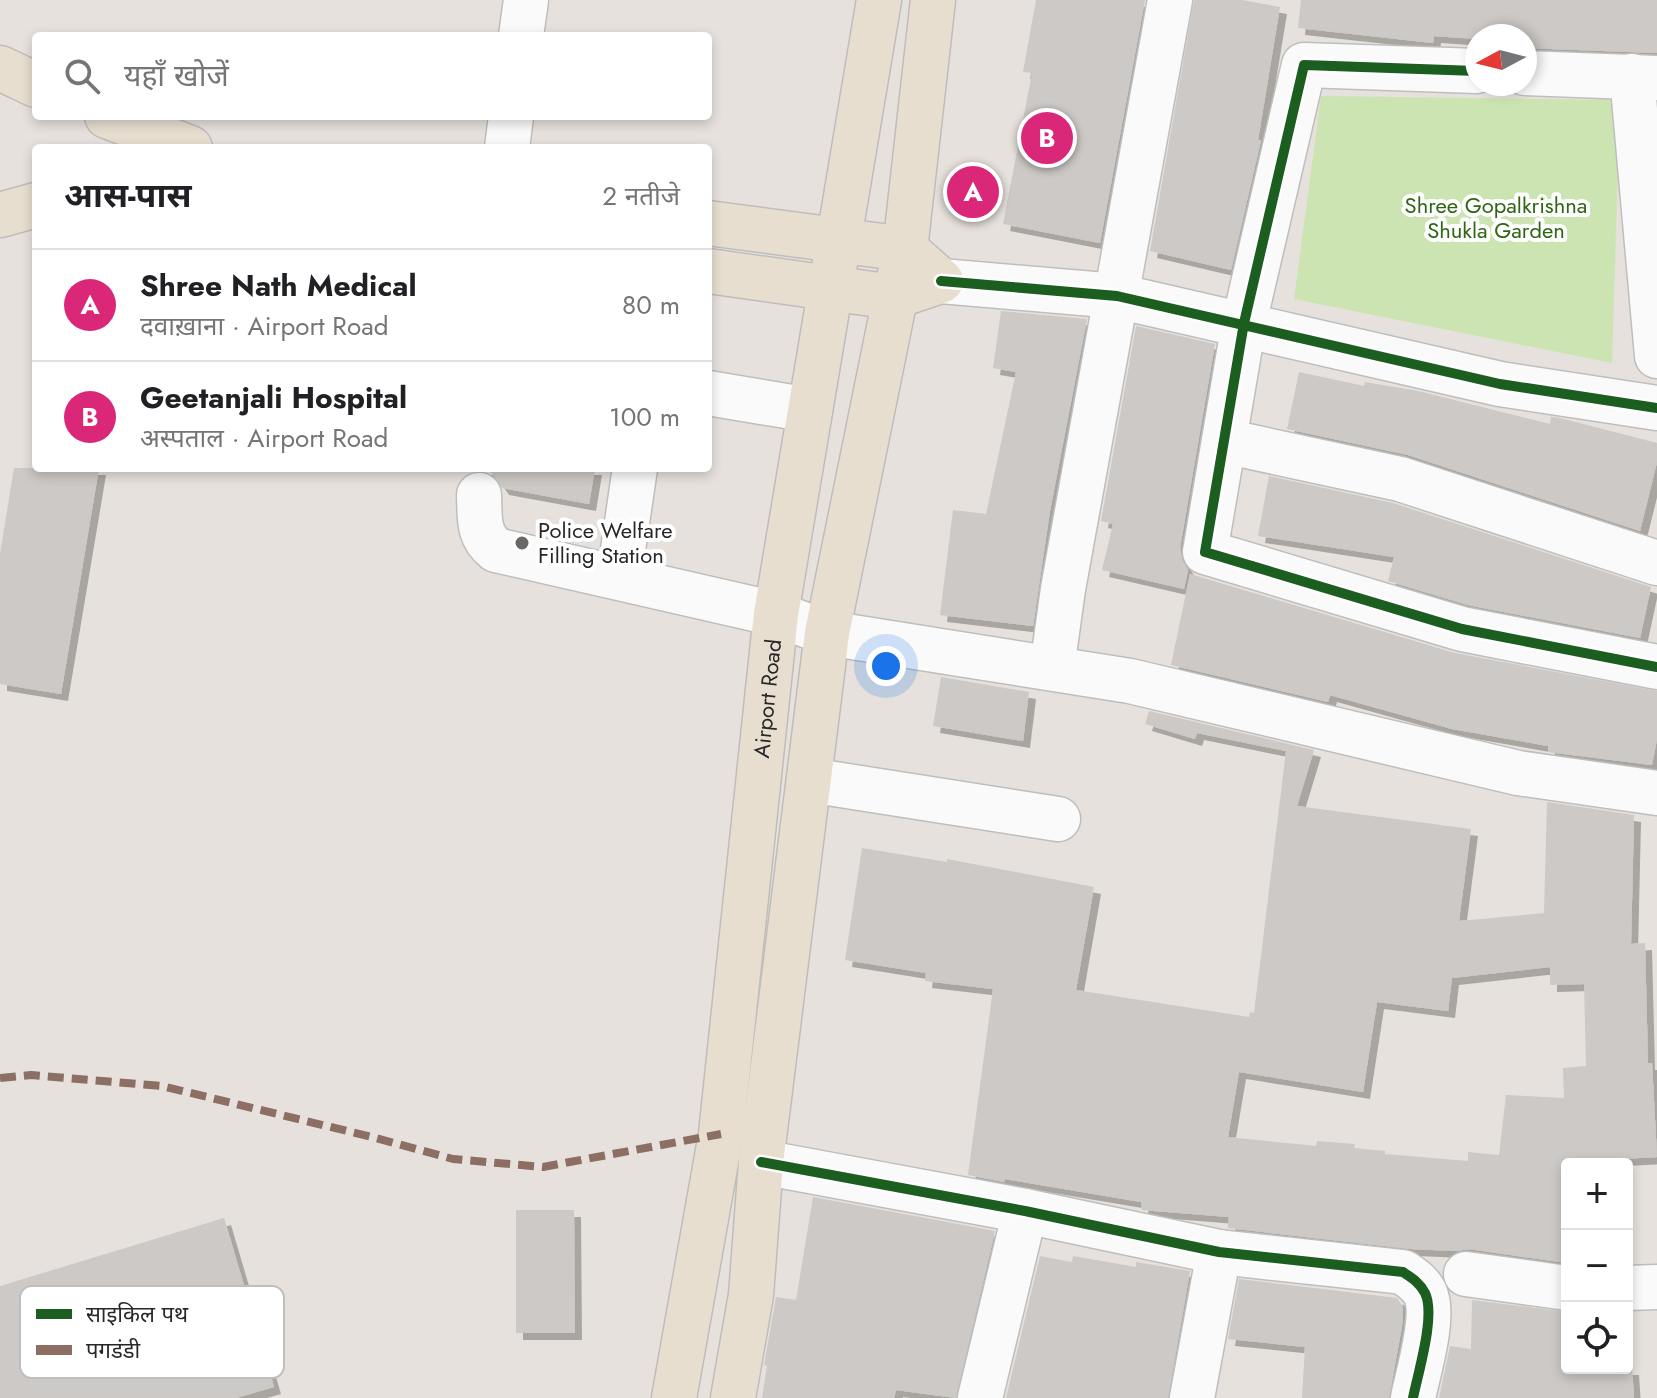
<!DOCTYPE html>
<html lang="hi">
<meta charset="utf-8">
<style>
body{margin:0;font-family:Jost,"Noto Sans Devanagari",sans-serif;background:#f2f2f2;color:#202124}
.controls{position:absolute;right:24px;bottom:24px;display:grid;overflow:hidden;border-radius:8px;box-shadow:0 4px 12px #0003}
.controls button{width:72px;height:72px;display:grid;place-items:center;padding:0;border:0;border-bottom:2px solid #e0e0e0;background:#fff;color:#202124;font:40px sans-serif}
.compass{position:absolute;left:1465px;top:24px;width:72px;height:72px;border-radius:50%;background:#fff;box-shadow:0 4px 12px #0003;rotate:263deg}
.you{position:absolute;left:886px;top:666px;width:28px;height:28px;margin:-20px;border:6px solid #fff;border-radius:50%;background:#1a73e8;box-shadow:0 0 0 12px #1a73e833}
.badge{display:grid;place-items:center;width:52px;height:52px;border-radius:50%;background:#db2777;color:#fff;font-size:26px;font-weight:700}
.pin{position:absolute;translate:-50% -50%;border:4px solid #fff;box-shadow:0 2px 8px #0006}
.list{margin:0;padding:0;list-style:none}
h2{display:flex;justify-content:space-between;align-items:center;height:104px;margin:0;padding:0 32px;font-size:34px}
h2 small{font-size:26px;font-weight:400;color:#757577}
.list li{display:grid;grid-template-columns:52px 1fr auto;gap:24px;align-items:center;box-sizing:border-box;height:112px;padding:0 32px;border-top:2px solid #e0e0e0}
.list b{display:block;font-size:30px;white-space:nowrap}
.list p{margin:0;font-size:26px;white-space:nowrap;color:#757577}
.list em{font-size:26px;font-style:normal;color:#757577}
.icon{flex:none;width:44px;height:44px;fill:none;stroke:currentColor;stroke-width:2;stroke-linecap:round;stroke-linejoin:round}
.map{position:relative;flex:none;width:1657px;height:1398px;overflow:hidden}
.search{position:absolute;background:#fff;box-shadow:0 4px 12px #0003;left:32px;top:32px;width:680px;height:88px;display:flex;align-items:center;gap:20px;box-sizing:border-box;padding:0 28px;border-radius:8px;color:#757577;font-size:30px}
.panel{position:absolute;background:#fff;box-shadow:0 4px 12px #0003;left:32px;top:144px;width:680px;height:328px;border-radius:8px}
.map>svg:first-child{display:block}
.green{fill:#cce4b2}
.building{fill:#ccc9c6;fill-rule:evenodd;filter:url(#shadow)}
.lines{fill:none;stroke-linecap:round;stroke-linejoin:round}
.minor-casing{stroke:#bfbebe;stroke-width:47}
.major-casing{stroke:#bfbdbb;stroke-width:47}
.minor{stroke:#fbfafa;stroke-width:44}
.major{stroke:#e7ded0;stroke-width:44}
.quiet{stroke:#8d6e63;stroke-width:8;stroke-dasharray:16 8;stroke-linecap:butt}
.cycleway-casing{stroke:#fff;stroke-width:15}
.cycleway{stroke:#1b5e20;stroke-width:10}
.poi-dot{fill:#6a6866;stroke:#fff;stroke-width:3}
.labels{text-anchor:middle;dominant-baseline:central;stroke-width:8;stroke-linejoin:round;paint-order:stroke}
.park-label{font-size:22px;fill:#2f6614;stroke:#fff}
.poi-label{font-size:22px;fill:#272727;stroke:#fff;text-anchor:start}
.street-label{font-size:22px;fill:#272727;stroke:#fff}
.key{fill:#fff;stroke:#bebebe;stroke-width:2}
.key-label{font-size:22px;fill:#272727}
</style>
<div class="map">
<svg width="1657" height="1398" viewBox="0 0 1657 1398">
<defs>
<filter id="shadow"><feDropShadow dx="7" dy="7" stdDeviation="0" flood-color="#0004"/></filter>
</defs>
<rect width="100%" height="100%" fill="#e6e1dc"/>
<polygon class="green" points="1321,96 1620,100 1612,363 1294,299"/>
<g class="building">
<polygon points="1036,0 1145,0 1100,243 1003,224 1032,73 1023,72"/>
<polygon points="1194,0 1242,0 1280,7 1258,140 1261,140 1231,270 1150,251"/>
<polygon points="1301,0 1657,0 1657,53 1525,48 1525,36 1477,36 1477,39 1434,36 1433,43 1298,28"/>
<polygon points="1001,311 1087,319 1050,511 1033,626 940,615 953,510 986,514 1016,372 993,368"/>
<polygon points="1136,326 1215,344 1180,548 1182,560 1188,570 1184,589 1102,570 1113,524 1101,521"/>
<polygon points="1299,372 1364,386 1365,382 1418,391 1550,424 1551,417 1560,418 1657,443 1657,462 1640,531 1408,455 1287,429"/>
<polygon points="14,468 99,468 61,694 0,684 0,554"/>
<polygon points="479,468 595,468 589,504 502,488 492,473"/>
<polygon points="1269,476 1393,503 1651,587 1640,638 1468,605 1388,581 1394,557 1258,536"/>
<polygon points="1190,574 1455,653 1657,691 1657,739 1652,765 1548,752 1548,746 1452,729 1330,695 1328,702 1171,665"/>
<polygon points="941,677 1029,692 1023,741 933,726"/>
<path d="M 1149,711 L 1314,750 L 1297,806 L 1471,829 L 1459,921 L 1544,913 L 1547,802 L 1634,815 L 1631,944 L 1645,943 L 1648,1063 L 1652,1063 L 1657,1157 L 1567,1162 L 1567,1263 L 1469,1249 L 1456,1251 L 1411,1249 L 1228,1228 L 1229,1217 L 1142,1210 L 1141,1202 L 1005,1179 L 1004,1182 L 968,1175 L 993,989 L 925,981 L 926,973 L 845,960 L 862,848 L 947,862 L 947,859 L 1094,887 L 1076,990 L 1249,1017 L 1250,1012 L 1254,1013 L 1286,751 L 1197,733 L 1195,739 L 1145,724 ZM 1550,967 L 1550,985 L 1584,984 L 1586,1066 L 1563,1068 L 1564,1098 L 1506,1095 L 1499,1155 L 1468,1152 L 1468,1161 L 1385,1154 L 1385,1151 L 1354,1148 L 1355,1144 L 1317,1141 L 1316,1146 L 1228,1137 L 1239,1072 L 1363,1092 L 1377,1002 L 1448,1011 L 1452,978 Z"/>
<polygon points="813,1197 995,1231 956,1398 896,1390 894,1398 762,1398 767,1366 764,1365 776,1297 796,1300"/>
<polygon points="516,1210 574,1210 575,1333 516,1333"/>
<polygon points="224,1218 274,1387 236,1398 0,1398 0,1286"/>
<polygon points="1040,1256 1072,1262 1073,1256 1136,1267 1136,1262 1190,1271 1168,1398 1006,1398"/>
<polygon points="1239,1279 1397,1298 1403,1307 1402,1326 1389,1398 1302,1398 1305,1347 1228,1339"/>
<polygon points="1472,1300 1567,1312 1567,1368 1632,1368 1634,1398 1439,1398 1450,1346 1471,1349"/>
</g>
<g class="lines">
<defs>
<g id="minor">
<polyline points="521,36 526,0"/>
<polyline points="1477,71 1304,65 1244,323 1205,552 1462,629 1657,667"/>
<polyline points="1525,73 1657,78"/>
<polyline points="1632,76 1657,356"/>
<polyline points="507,148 511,116"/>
<polyline points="941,281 1117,296 1500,384 1657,408"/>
<polyline points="708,393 810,410"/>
<polyline points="1224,441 1400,479 1657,563"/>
<path d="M 479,495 C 480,517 477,535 496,550 L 776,614 L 827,633 L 1130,681 L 1518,773 L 1657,793"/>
<polyline points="619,577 635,468"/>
<polyline points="1052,668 1063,589 1170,0"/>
<polyline points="809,780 1058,819"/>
<path d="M 761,1162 L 1025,1211 L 1219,1252 L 1403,1272 C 1412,1278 1420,1283 1425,1293 C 1436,1315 1418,1373 1413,1398"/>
<polyline points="1466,1274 1567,1288"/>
<polyline points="1627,1288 1657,1287"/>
<polyline points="980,1398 1025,1211"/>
<polyline points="1192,1398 1219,1252"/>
</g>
<g id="major">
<polyline points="0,68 36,85"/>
<polyline points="107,116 190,148"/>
<polyline points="0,215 36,205"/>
<polyline points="708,223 905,249 941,281 893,297 708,271"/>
<path id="s1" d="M 674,1398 L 721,1134 L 776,614 L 879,0"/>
<polyline points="733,1398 751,1295 761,1162 827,633 905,249 933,0"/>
</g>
</defs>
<use href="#minor" class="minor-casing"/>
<use href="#major" class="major-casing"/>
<use href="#minor" class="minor"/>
<use href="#major" class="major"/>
<polyline class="quiet" points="0,1078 31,1075 162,1086 376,1138 453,1159 543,1167 721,1134"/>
<defs>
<g id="cycleway">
<polyline points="1477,71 1304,65 1244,323 1205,552 1462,629 1657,667"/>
<polyline points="941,281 1117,296 1500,384 1657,408"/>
<path d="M 761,1162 L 1025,1211 L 1219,1252 L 1403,1272 C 1412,1278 1420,1283 1425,1293 C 1436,1315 1418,1373 1413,1398"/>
</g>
</defs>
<use href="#cycleway" class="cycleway-casing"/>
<use href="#cycleway" class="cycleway"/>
</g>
<circle class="poi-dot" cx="522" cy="543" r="8"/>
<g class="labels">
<g class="park-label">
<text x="1496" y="205">Shree Gopalkrishna<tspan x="1496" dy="25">Shukla Garden</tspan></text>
</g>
<g class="poi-label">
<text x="538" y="530">Police Welfare<tspan x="538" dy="25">Filling Station</tspan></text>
</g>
<g class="street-label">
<text stroke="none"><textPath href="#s1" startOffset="706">Airport Road</textPath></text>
</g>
</g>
<rect x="20" y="1286" width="264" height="92" rx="12" class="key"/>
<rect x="36" y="1309" width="36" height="10" fill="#1b5e20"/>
<rect x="36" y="1345" width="36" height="10" fill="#8d6e63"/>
<g class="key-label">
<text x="86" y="1322">साइकिल पथ</text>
<text x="86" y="1358">पगडंडी</text>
</g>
</svg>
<div class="controls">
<button>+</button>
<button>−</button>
<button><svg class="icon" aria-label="locate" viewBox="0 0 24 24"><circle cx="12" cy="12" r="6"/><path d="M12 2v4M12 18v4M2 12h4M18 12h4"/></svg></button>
</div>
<svg class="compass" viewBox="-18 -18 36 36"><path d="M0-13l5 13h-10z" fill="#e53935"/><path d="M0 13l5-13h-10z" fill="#757577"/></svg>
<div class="you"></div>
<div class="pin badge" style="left:973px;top:192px">A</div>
<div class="pin badge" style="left:1047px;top:138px">B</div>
<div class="search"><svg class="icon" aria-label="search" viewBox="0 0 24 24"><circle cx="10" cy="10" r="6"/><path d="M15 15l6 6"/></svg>यहाँ खोजें</div>
<section class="panel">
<h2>आस-पास<small>2 नतीजे</small></h2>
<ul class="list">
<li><span class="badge">A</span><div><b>Shree Nath Medical</b><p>दवाख़ाना · Airport Road</p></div><em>80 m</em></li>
<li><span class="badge">B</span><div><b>Geetanjali Hospital</b><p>अस्पताल · Airport Road</p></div><em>100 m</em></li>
</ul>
</section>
</div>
